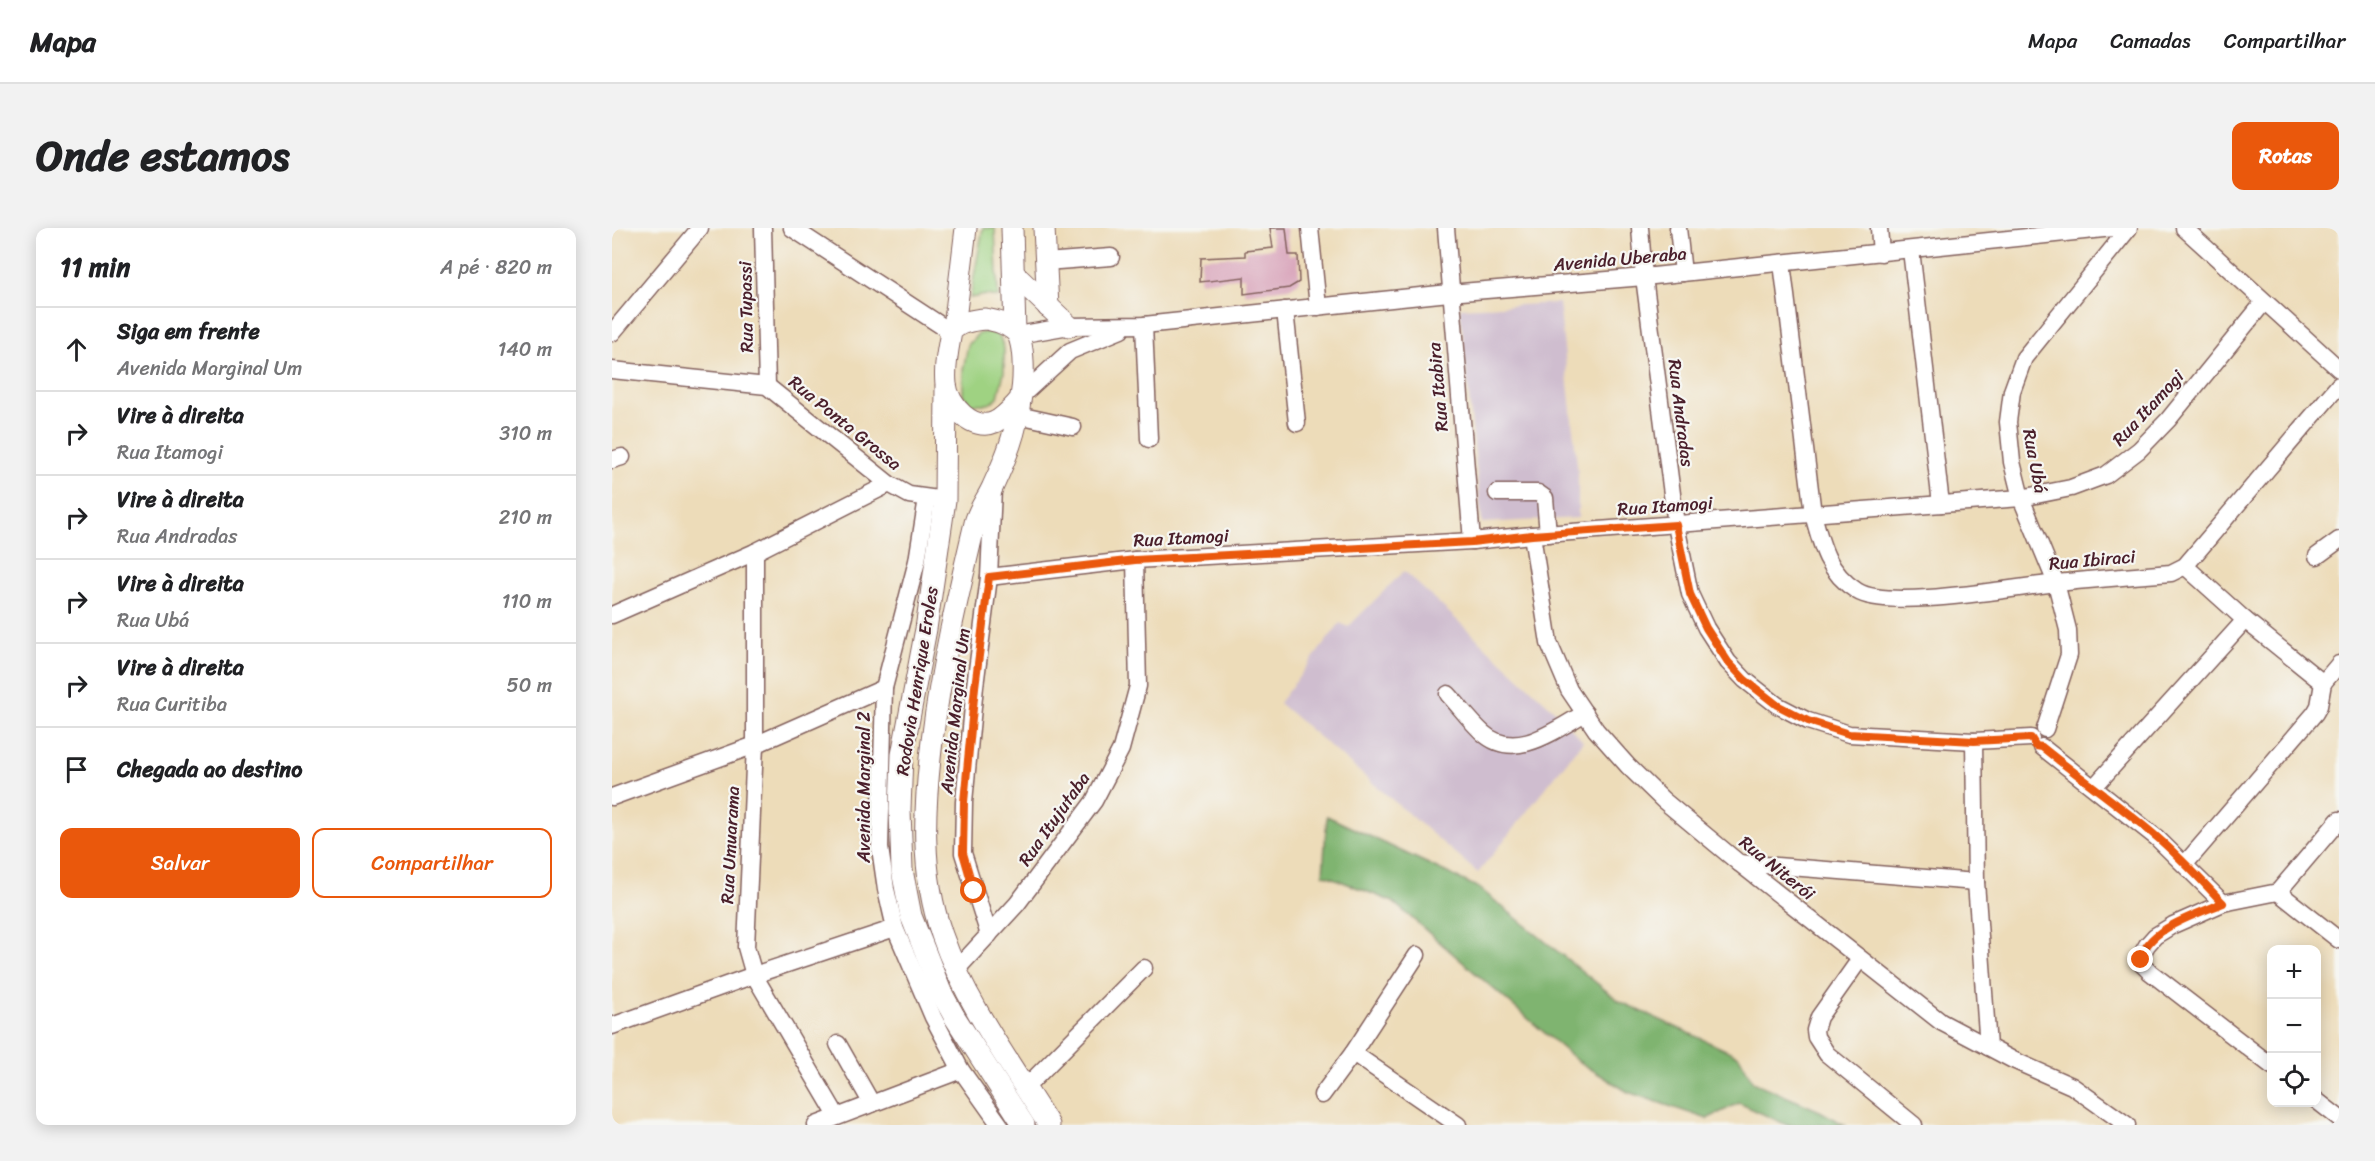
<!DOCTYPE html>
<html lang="pt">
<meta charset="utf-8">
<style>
body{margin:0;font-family:Sriracha,sans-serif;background:#f2f2f2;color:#202124}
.controls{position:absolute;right:18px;bottom:18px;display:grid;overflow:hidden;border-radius:12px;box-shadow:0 3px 15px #0003}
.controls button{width:54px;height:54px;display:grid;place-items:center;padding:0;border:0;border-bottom:2px solid #e0e0e0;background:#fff;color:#202124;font:30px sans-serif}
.stop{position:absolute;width:18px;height:18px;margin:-14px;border:4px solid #ea580c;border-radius:50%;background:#fff}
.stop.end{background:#ea580c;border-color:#fff;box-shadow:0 2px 6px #0008}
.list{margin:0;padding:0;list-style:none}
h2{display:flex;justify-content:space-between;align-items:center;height:78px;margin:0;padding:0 24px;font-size:26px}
h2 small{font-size:20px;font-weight:400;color:#757577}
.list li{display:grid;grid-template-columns:39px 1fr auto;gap:18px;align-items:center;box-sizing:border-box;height:84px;padding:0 24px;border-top:2px solid #e0e0e0}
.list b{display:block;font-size:22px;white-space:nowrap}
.list p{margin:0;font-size:20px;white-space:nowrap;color:#757577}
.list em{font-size:20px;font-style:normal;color:#757577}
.actions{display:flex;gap:12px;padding:18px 24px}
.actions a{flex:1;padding:14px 0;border:2px solid #ea580c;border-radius:12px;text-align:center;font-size:21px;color:#ea580c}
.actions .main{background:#ea580c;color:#fff}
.icon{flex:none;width:33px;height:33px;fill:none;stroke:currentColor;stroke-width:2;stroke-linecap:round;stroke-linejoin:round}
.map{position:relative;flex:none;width:1727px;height:897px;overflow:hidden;border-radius:12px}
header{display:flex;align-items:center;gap:36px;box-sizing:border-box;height:84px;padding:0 30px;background:#fff;border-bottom:2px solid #e0e0e0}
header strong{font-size:28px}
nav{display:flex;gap:33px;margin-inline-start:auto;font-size:21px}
.intro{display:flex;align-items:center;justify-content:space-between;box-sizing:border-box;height:144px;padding:0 36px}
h1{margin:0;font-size:42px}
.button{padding:15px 27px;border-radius:12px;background:#ea580c;color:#fff;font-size:21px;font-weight:700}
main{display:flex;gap:36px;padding:0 36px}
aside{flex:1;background:#fff;border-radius:12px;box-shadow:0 3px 15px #0003}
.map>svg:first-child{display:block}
.industrial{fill:#cfbdcf}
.green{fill:#9fd282;stroke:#747856;stroke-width:1.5}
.forest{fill:#7fb470;stroke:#646a4e;stroke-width:1.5}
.building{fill:#daa8bd}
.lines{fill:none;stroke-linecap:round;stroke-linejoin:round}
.minor-casing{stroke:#83615d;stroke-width:19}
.major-casing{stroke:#83615d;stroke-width:23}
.minor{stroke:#fff;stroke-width:16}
.major{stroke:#fff;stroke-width:21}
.route{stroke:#ea580c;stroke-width:8}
.labels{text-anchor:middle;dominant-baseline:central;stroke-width:4.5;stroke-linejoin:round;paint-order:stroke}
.street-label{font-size:18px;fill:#4a1f2b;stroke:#f6f6f2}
</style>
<header>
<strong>Mapa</strong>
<nav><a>Mapa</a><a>Camadas</a><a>Compartilhar</a></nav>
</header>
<div class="intro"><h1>Onde estamos</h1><a class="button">Rotas</a></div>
<main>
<aside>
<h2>11 min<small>A pé · 820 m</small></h2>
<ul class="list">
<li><svg class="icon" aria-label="ahead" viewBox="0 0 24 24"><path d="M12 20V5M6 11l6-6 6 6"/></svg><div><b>Siga em frente</b><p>Avenida Marginal Um</p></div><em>140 m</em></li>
<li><svg class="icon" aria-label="right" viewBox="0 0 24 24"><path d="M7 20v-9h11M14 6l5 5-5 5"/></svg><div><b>Vire à direita</b><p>Rua Itamogi</p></div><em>310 m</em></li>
<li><svg class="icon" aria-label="right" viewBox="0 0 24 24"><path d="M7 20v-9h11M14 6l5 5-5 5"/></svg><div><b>Vire à direita</b><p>Rua Andradas</p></div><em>210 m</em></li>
<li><svg class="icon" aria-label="right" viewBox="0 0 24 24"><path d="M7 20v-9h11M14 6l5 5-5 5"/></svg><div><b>Vire à direita</b><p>Rua Ubá</p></div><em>110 m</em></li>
<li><svg class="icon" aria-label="right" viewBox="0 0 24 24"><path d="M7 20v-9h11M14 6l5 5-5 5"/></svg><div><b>Vire à direita</b><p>Rua Curitiba</p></div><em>50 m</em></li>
<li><svg class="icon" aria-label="arrive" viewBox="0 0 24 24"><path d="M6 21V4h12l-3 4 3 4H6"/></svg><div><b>Chegada ao destino</b></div></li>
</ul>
<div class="actions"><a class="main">Salvar</a><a>Compartilhar</a></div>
</aside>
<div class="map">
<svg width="1727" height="897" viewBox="0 0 1727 897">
<rect width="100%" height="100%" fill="#f6f6f2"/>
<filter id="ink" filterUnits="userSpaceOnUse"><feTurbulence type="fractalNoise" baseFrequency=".0167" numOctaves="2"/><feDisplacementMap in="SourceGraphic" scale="12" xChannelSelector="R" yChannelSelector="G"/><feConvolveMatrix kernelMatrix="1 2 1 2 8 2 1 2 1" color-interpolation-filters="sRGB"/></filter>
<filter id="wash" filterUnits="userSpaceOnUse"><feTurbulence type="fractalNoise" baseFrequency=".008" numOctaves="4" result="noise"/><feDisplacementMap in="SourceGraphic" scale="24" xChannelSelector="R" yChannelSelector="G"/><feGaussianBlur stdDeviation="1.35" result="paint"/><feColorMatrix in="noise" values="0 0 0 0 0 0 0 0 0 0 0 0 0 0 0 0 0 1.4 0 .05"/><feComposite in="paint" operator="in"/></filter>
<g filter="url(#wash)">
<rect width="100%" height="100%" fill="#eddcb9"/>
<g class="industrial">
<polygon points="947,75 966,245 966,290 870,295 848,80"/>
<polygon points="792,343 941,481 971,513 866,645 667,475 728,395 736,399"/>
</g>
<g class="green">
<polygon points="371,0 383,0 386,69 374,67 358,70"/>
<polygon points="378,103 388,109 392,121 392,144 386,169 377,176 358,176 351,167 351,142 356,117 366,106"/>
</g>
<polygon class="forest" points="715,588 867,660 1007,773 1127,828 1141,854 1208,883 1233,897 1175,897 1127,875 1095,891 1016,864 964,832 781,674 711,646"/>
<g id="blocks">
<polygon class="building" points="658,0 674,0 677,27 686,27 687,54 677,60 632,66 632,49 588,54 589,30 633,28 633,23 661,20"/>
</g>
</g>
<g filter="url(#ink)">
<use href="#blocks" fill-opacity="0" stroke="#83615d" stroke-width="1.5"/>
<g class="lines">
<defs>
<g id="minor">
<polyline points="151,0 155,158"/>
<polyline points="180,0 339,104"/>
<polyline points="698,0 706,79"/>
<polyline points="834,0 860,313"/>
<polyline points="1028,0 1032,49 1064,297 1078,366 1094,400 1116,434 1133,452 1165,477 1196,493 1237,506 1362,513 1419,510"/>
<polyline points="1066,0 1071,45"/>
<polyline points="1267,0 1269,25"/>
<polyline points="1572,0 1727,141"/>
<polyline points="1299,22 1329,276"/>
<polyline points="433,34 499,29"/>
<path d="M 1170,35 L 1201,286 C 1209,317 1216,345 1245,363 C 1276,383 1404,359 1445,355 C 1483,351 1521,348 1559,345 L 1573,338 L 1727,157"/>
<polyline points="673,82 685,195"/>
<polyline points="532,97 537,211"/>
<polyline points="0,105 88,0"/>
<polyline points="406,107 457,98 532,97 837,65 1032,49 1501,0"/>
<polyline points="0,142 155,158 277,256 297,267 326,271"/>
<polyline points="409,168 458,123 509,102"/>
<polyline points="406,187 461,199"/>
<polyline points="0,232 10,229"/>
<polyline points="885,265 926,265 933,270 936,306"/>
<polyline points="315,270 305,333 272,460 268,620 274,661 283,700 321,789 349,842 388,897"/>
<polyline points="920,307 937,415 957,462 984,502 1016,538 1051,572 1127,635 1329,794 1401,832 1460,858 1515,897"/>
<polyline points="143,324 143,517 134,719 142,747 225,888"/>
<polyline points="1705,328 1727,312"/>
<polyline points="1573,338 1633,392 1711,455"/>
<polyline points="377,349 523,332 860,313 920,307 1409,270 1459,260 1494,247 1527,222 1556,192 1652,74"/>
<polyline points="0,387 143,324 277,256"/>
<polyline points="1711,455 1727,436"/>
<path d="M 836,466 C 848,479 858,493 871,505 C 903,534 943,502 973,485"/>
<polyline points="1433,501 1457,427 1456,402 1444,355 1409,270 1400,234 1396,194 1400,163 1412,130 1517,0"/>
<polyline points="1362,513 1364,654 1376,819"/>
<polyline points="1430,519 1545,610 1611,675"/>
<polyline points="1482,559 1633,392"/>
<polyline points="0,569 143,517 272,460"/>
<polyline points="1127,635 1364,654"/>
<polyline points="1573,636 1703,485 1707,478 1711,455"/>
<polyline points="1666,664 1727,712"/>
<polyline points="377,707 351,625 352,574 363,458 377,349 381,261"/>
<polyline points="1248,731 1207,789 1203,802 1204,809 1215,826 1302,897"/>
<polyline points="345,741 405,676 482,573 509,521 526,458 523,332"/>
<polyline points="0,798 142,747 283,700"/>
<polyline points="226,816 260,876"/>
<polyline points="741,825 846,897"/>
<polyline points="1660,838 1538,744 1530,736 1530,726 1535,717 1543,708 1561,697 1611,675 1666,664 1727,592"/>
<polyline points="413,860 532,740"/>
<polyline points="710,867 741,825 805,727"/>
<polyline points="1704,872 1727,890"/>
<polyline points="204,897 349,842"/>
</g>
<g id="major">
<polyline points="400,0 403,103"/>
<polyline points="432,0 436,79"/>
<polyline points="402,46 457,98"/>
<path d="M 373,91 C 384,93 394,95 403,103 C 414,113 412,158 408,172 C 401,179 393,189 383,194 C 361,204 336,178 334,156 C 332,139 336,121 339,104 C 346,94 360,92 373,91 Z"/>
<polyline points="342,100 354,0"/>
<polyline points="334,159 333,272 314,401 290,527 288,581 290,642 299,688 329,764 342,788 412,897"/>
<path d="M 408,172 C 405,203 394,230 381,258 C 376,270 366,282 363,295 C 346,367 329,439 320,513 C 312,579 308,644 330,707 C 354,776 399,836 437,897"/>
</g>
</defs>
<use href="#minor" class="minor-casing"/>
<use href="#major" class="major-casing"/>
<use href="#minor" class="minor"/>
<use href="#major" class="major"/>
</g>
</g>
<g class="lines" filter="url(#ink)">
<path class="route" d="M 362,663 L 351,625 L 352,574 L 363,459 L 377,349 L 523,332 L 860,314 L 920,307 L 1064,297 L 1078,366 L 1094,400 L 1116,434 L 1133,452 L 1165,477 L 1196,493 L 1237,506 L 1362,513 L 1419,510 L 1424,518 L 1430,519 C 1468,550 1509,578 1546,610 C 1569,630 1590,653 1611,675 C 1586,686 1533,701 1529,732"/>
</g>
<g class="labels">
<g class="street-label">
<text transform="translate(1008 31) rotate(-5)">Avenida Uberaba</text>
<text transform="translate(134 79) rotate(-91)">Rua Tupassi</text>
<text transform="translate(826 159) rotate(-95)">Rua Itabira</text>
<text transform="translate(1536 180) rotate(-47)">Rua Itamogi</text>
<text transform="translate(1069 185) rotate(83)">Rua Andradas</text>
<text transform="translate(233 195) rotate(39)">Rua Ponta Grossa</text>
<text transform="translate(1423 233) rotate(79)">Rua Ubá</text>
<text transform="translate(1053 278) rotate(-4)">Rua Itamogi</text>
<text transform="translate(569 310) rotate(-3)">Rua Itamogi</text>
<text transform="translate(1480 332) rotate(-5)">Rua Ibiraci</text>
<text transform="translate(305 453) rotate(-81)">Rodovia Henrique Eroles</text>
<text transform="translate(343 483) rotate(-84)">Avenida Marginal Um</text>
<text transform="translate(252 559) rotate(-90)">Avenida Marginal 2</text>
<text transform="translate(442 591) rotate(-55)">Rua Itujutaba</text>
<text transform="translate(118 617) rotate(-87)">Rua Umuarama</text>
<text transform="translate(1165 640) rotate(39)">Rua Niterói</text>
</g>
</g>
</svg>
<div class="controls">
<button>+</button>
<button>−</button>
<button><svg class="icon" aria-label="locate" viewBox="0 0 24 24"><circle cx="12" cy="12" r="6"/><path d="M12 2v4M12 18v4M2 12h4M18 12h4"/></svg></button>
</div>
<div class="stop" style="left:362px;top:663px"></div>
<div class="stop end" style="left:1529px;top:732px"></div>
</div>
</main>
